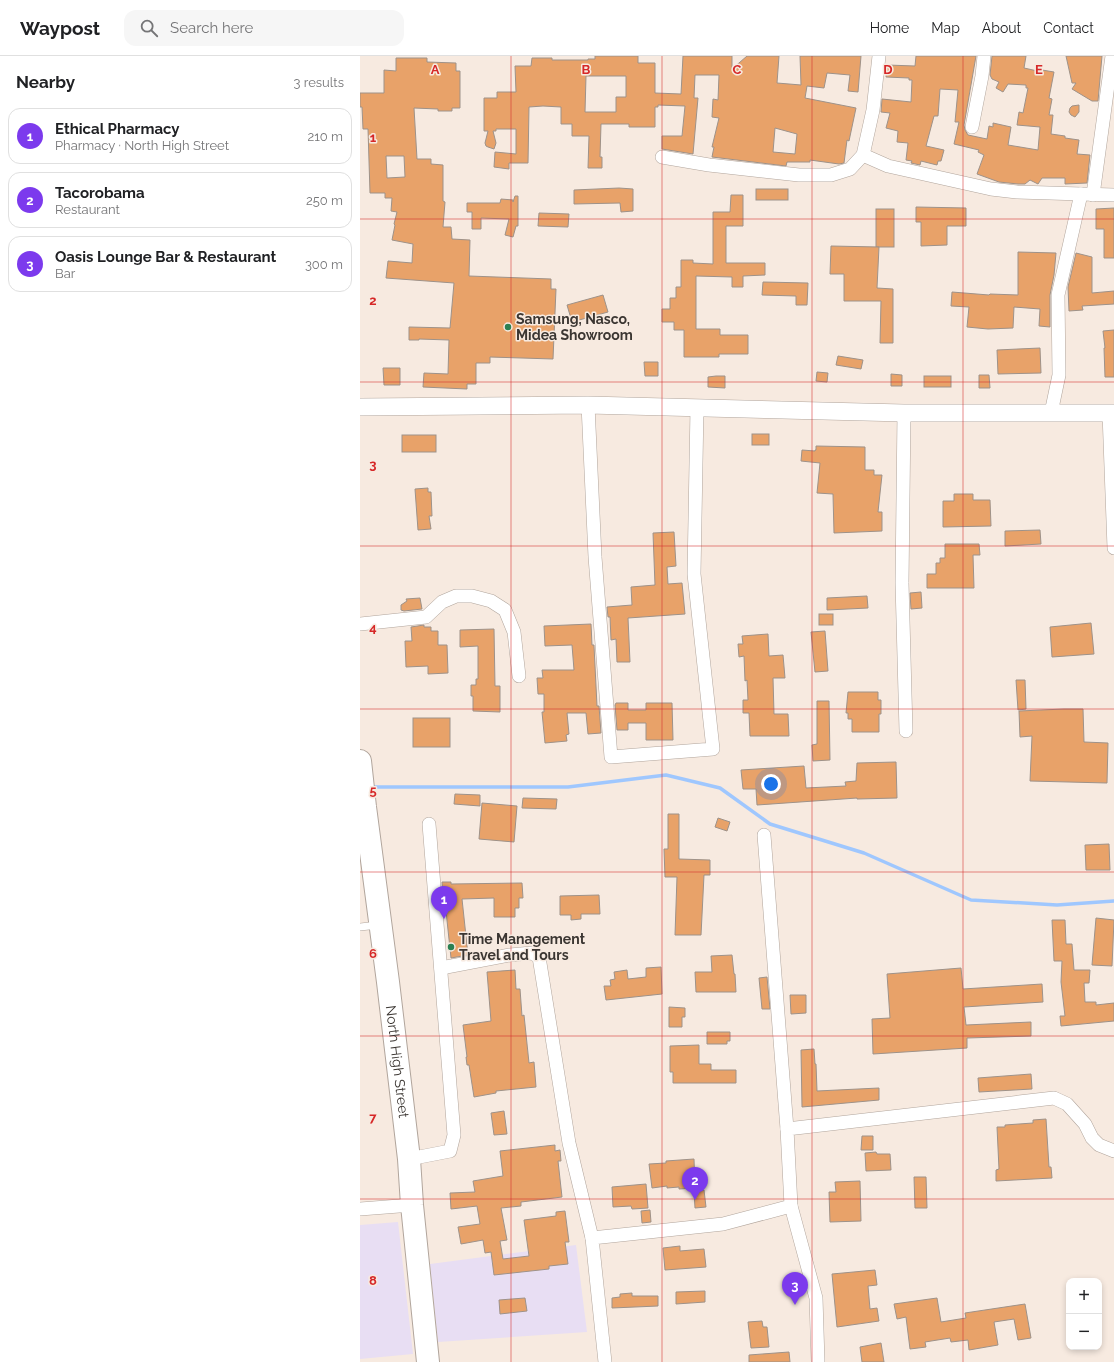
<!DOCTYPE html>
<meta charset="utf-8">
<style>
body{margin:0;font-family:Raleway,sans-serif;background:#f6f6f6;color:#202124}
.controls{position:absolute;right:12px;bottom:12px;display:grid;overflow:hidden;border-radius:8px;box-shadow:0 2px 6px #0003}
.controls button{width:36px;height:36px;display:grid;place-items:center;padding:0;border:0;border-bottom:1px solid #e0e0e0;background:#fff;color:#202124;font:20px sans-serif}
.you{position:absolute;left:411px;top:728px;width:14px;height:14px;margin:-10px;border:3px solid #fff;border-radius:50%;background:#1a73e8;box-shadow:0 0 0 6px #1a73e833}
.badge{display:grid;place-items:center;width:26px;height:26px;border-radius:50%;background:#7c3aed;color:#fff;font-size:13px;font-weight:700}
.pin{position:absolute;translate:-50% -33px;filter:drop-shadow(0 1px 2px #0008)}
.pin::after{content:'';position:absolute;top:21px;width:14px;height:12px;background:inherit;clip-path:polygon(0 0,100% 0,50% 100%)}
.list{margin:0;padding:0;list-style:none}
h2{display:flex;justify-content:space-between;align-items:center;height:52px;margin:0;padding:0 16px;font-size:17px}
h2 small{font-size:13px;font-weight:400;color:#757577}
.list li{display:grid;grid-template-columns:26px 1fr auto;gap:12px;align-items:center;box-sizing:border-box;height:56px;margin:0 8px 8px;padding:0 8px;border:1px solid #e0e0e0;border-radius:12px}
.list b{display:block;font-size:15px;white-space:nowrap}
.list p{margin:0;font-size:13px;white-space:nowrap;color:#757577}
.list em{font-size:13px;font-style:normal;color:#757577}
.icon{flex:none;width:22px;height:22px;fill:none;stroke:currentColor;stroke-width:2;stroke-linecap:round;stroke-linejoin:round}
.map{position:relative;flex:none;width:754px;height:1306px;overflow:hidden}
header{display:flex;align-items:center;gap:24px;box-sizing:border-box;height:56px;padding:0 20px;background:#fff;border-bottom:1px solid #e0e0e0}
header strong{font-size:19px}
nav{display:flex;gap:22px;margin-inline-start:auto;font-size:14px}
.search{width:280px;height:36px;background:#f6f6f6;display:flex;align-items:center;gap:10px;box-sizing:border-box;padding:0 14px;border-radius:12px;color:#757577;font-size:15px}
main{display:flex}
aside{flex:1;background:#fff}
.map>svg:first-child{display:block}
.commercial{fill:#e8def3}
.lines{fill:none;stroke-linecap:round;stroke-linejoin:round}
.stream{stroke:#9fc7fe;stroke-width:3.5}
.building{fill:#e8a269;stroke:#9e9289;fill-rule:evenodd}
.service-casing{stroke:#b1a59c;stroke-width:8}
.minor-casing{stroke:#b1a59c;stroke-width:14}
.tertiary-casing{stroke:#b1a59c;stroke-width:18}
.trunk-casing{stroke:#b1a59c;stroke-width:24}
.service{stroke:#fff;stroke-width:7}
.minor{stroke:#fff;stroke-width:13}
.tertiary{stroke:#fff;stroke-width:17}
.trunk{stroke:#fff;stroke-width:22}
.grid{fill:none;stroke:#d62828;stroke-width:1;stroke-opacity:0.55}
.poi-dot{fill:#2c8052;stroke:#f7eae0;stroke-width:1.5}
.labels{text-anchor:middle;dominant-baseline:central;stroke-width:3;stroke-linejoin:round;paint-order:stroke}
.poi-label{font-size:14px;font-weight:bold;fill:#3b3632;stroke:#f7eae0;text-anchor:start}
.street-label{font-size:14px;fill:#3b3632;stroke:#f7eae0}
.grid-label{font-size:13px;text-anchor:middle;font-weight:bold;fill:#d62828;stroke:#f7eae0;stroke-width:3;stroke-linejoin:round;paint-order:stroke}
</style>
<header>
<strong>Waypost</strong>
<div class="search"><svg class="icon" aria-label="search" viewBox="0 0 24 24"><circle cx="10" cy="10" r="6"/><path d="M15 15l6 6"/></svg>Search here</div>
<nav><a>Home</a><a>Map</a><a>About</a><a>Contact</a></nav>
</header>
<main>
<aside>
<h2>Nearby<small>3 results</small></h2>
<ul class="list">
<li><span class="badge">1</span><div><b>Ethical Pharmacy</b><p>Pharmacy · North High Street</p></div><em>210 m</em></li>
<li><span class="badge">2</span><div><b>Tacorobama</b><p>Restaurant</p></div><em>250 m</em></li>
<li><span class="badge">3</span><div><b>Oasis Lounge Bar &amp; Restaurant</b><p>Bar</p></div><em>300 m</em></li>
</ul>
</aside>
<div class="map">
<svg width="754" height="1306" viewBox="0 0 754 1306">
<rect width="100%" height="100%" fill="#f7eae0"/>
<g class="commercial">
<polygon points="38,1166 53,1298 0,1303 0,1169"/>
<polygon points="216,1189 227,1276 78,1286 70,1208"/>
</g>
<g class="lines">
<polyline class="stream" points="9,731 208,731 306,719 360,732 410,768 504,797 611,844 697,849 754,845"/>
</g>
<g class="building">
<path d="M 235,0 L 278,0 L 278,7 L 295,7 L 295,37 L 321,38 L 323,0 L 372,0 L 372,13 L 387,0 L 419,0 L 417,27 L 441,29 L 440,0 L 501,0 L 498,36 L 488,35 L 490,19 L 467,17 L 464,32 L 447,30 L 445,42 L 496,52 L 489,85 L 487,84 L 484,107 L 479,108 L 450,104 L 450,106 L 427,106 L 426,110 L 352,101 L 354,91 L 352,91 L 359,62 L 352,61 L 353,43 L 358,44 L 359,19 L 335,19 L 334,42 L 338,42 L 333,98 L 302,93 L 302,80 L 322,80 L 325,50 L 298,49 L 298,51 L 295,51 L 295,71 L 269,71 L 269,68 L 241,68 L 240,101 L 242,101 L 242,112 L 228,112 L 229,80 L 212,80 L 212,68 L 201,68 L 201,51 L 183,50 L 169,51 L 168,107 L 149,107 L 149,113 L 134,111 L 135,96 L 156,98 L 156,73 L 136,73 L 136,75 L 133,75 L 136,87 L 134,93 L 128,91 L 126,90 L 125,87 L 128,75 L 124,75 L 124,42 L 137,42 L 137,36 L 156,36 L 155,10 L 171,10 L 172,2 L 192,2 L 192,4 L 228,4 L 228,3 L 235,3 ZM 226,20 L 266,20 L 266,41 L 256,41 L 256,56 L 225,56 ZM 415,72 L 437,78 L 435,98 L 413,96 Z"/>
<polygon points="556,0 616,0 604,69 605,74 608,79 627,83 629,70 633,71 633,67 651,71 648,89 678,94 680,71 657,69 659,56 663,57 668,32 666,32 666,29 648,28 643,36 636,32 639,26 632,23 630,19 632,0 666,0 664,12 682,16 682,14 694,16 689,42 692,43 689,59 693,59 691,78 705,80 705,82 719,84 717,98 730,99 727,127 705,128 705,122 682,122 678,128 670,124 665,128 658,128 639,126 617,118 624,99 618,96 619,94 594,88 599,66 595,66 598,34 580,33 578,60 574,60 566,90 584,94 581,105 578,105 577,109 561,105 560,109 551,107 552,105 546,104 548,87 537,86 538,75 526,72 530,57 521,56 522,43 551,46 552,24 549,24 549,22 526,21 527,9 555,10"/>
<polygon points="706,0 742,0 738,45 732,45 712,33 716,27 712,27"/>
<path d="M 36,2 L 67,2 L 67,6 L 96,7 L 96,15 L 100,15 L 100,52 L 92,52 L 92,55 L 78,55 L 78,53 L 54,52 L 57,103 L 71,103 L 71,108 L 83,109 L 83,145 L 85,146 L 83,171 L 91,171 L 92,183 L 110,184 L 109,220 L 191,223 L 191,233 L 196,233 L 193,303 L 130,301 L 130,307 L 116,307 L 116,328 L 107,328 L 107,333 L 63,331 L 64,317 L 88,318 L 89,284 L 59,283 L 59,284 L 49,284 L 49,271 L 90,272 L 94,227 L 26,222 L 28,205 L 52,207 L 53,188 L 32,184 L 35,169 L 34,168 L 37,156 L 31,155 L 32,142 L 25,142 L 25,137 L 10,137 L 8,73 L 3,73 L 2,51 L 0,51 L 0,37 L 24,37 L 24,14 L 36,15 ZM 26,100 L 44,100 L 45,121 L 27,122 Z"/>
<polygon points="719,49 719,56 715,61 711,59 709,56 710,52 712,50"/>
<polygon points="259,132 273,133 273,155 261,156 260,147 214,148 214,134"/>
<rect x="396" y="133" width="32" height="11"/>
<polygon points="371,139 383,139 383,170 366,170 366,207 405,207 405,219 383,220 383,231 372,231 372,221 336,220 336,273 360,273 360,279 388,279 388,298 359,298 359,301 324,301 324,274 314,274 314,266 302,266 302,253 310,253 310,242 316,242 316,231 321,231 321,204 333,204 333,207 353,208 353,156 370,156"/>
<polygon points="155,140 158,140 158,170 156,170 153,181 145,179 149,163 121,162 121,173 112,173 112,156 107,156 107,147 140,147 141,143 153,144 153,146"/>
<polygon points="556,151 606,152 606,170 587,170 587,189 561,190 561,166 556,166"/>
<polygon points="754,152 754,202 744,202 744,173 736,173 736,153"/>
<rect x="516" y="153" width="18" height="38"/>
<polygon points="179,157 209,158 208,171 178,170"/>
<polygon points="471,190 519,191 517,232 533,233 533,287 520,287 521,245 484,245 484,218 470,218"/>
<polygon points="658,196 696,197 694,219 690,239 690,271 679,270 680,253 654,251 653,272 628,273 607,271 609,251 591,250 592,236 629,239 630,238 658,239"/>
<polygon points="716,197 732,201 732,237 754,235 754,248 722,250 723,254 709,255 708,231"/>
<polygon points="403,226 448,227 447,249 436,249 436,240 402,239"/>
<polygon points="243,239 248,256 212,266 207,249"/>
<polygon points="754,274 754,321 745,321 744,292 745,292 743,275"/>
<polygon points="680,292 681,317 638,318 637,294"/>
<polygon points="478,300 503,304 501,313 476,309"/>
<polygon points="284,306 298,306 298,320 285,320"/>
<polygon points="23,312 40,312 40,329 24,329"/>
<polygon points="457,316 468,317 467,326 456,325"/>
<polygon points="531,318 542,319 542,330 531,330"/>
<polygon points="619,319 629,319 630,332 619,332"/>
<polygon points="356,320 365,320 365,332 348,331 348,321"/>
<rect x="564" y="320" width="27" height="11"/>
<rect x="392" y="378" width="17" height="11"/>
<rect x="42" y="379" width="34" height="17"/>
<polygon points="456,390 505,391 505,414 514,414 514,419 522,419 518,456 522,456 522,475 474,477 473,438 457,437 460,407 441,405 442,394 455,395 455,394 456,394"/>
<polygon points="68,432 68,436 71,436 72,460 69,460 71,473 58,474 55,433"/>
<polygon points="594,438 613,438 613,444 630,444 631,470 583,471 583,445 594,445"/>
<polygon points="680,474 681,488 645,490 645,475"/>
<polygon points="314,476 316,510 307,511 308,528 322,527 325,558 268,562 270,606 257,606 256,583 251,584 250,561 248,561 247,551 272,549 271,531 295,529 293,477"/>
<polygon points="585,488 619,488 620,499 613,499 614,532 567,532 567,518 576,518 576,507 580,507 580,502 585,502"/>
<polygon points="561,536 562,552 551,553 550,537"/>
<polygon points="507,540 508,552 467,554 467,542"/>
<polygon points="60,542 62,553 44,555 41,554 41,549 47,545 46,543"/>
<rect x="459" y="558" width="14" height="11"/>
<polygon points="731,567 734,598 692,601 690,571"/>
<polygon points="231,568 232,589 234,589 234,590 237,650 239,650 241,677 228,678 226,657 207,657 209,678 206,679 207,685 185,687 182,656 184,656 184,638 178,638 177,622 183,622 182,614 214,614 212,589 185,590 184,570"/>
<polygon points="64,569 64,571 71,571 71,575 78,575 78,589 87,589 88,617 68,618 68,610 46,611 45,585 52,585 51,571"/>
<polygon points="134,573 135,630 140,630 140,656 113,655 113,640 111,640 111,629 116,629 116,623 118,623 118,590 100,591 100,574"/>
<polygon points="465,575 468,615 455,616 451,576"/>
<polygon points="408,578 409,600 423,599 425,622 413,622 414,658 428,658 429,680 390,680 389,657 383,657 383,644 388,644 387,624 385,625 384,600 379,601 378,588 383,588 382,580"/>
<polygon points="656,624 665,624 666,653 658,654"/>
<polygon points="488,636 518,636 518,644 521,644 521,658 519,658 519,676 492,676 492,663 488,663 488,657 486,657"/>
<polygon points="457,645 469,645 470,704 453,705 452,689 457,688"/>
<polygon points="256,647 268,647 268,654 286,654 286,647 312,647 313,684 286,684 286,667 268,667 268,674 257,674 255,649"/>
<polygon points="704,653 723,653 724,686 748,687 747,727 670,725 672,680 660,681 659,655"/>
<rect x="53" y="662" width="37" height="29"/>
<polygon points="536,706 537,742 497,743 497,742 397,749 396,733 383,733 381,714 444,710 446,732 486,730 485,726 496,725 497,707"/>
<polygon points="95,738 120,739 120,750 94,748"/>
<polygon points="163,742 197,743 196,753 162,752"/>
<polygon points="122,747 157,750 154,786 119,783"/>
<polygon points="308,758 319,758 319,803 350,804 350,819 344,819 341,879 315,879 317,821 305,821 304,793 308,793"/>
<polygon points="358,762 370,766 367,775 355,771"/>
<polygon points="749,788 750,814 726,814 725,789"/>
<polygon points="82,826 91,826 91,828 162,827 163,842 159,842 159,852 155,852 155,861 134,861 134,842 102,843 108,899 91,902 86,855 84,855"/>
<polygon points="239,839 240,858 221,858 221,863 211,864 211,859 200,859 200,840"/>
<polygon points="736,862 754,864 752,910 732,909"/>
<polygon points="692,864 705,864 706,888 712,888 714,914 730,914 729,927 724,927 725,946 736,946 736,949 754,947 754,965 701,970 700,960 705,960 701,926 702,905 694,905"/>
<polygon points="372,899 374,918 375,918 376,936 336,936 335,916 352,916 351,900"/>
<polygon points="301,911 302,938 246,944 244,930 251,930 250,924 255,923 254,916 267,914 268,923 286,921 286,912"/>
<polygon points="601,912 603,933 682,928 683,946 604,951 606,969 671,966 671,980 607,982 607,992 513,998 512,963 530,962 527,918"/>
<polygon points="155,914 156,933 160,933 162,960 164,959 169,1007 174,1006 176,1031 136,1035 136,1037 114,1041 109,1009 107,1009 106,1001 107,1001 103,969 131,965 127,916"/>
<polygon points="407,921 410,953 402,953 399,922"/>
<polygon points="430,939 446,939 446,957 431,958"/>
<polygon points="309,951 325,952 325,961 322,961 322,971 309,971"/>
<polygon points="347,976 370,976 370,985 367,985 367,988 347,988"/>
<polygon points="339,989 339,1008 351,1008 351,1014 376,1014 376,1027 313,1027 313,1016 310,1016 310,990"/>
<polygon points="454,993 455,1008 456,1008 457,1035 519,1032 519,1044 442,1051 441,994"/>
<polygon points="671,1018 672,1033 619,1036 618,1022"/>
<polygon points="144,1055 147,1078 134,1079 131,1057"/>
<polygon points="686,1063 689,1111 691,1111 692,1122 636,1125 636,1114 639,1113 637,1071 645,1071 645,1069 673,1067 673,1064"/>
<polygon points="502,1080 513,1080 513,1094 501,1094"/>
<polygon points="195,1089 195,1095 200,1094 201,1105 198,1105 202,1141 161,1146 161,1150 141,1152 147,1184 140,1185 143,1203 169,1200 164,1164 196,1160 196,1156 205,1155 209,1186 205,1186 208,1208 189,1210 189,1213 134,1219 131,1196 125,1197 123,1184 101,1188 98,1171 120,1168 117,1150 91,1153 90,1137 115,1136 113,1125 143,1120 140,1095"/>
<polygon points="516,1096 517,1098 530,1098 531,1114 506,1115 505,1097"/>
<polygon points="334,1103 335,1132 319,1133 319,1131 307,1132 307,1130 292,1132 289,1108 306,1107 306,1105"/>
<polygon points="554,1121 566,1121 567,1152 555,1152"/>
<polygon points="500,1125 501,1165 470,1166 469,1136 476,1136 475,1126"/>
<polygon points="286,1128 288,1152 272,1153 271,1150 253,1151 252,1131"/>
<polygon points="344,1134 346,1151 335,1152 334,1136"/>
<polygon points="290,1154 291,1166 282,1167 281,1155"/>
<polygon points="320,1190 320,1195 344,1193 346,1211 305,1214 303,1192"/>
<polygon points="515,1214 517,1229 508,1230 510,1253 517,1252 519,1265 477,1271 472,1218"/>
<polygon points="345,1235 345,1246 316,1248 316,1236"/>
<polygon points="272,1237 272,1240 298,1240 298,1250 252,1252 252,1242 260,1241 260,1238"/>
<polygon points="165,1242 167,1255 140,1258 139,1244"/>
<polygon points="577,1242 581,1266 606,1262 605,1257 665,1248 671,1282 658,1284 654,1263 634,1266 638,1289 609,1294 608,1284 591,1286 590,1282 565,1286 566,1291 550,1293 546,1261 537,1263 534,1248"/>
<polygon points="402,1265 403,1271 407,1271 409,1291 391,1292 388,1266"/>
<polygon points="521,1287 524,1306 502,1306 500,1291"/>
<polygon points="429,1296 430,1306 389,1306 389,1299"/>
</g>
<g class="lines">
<defs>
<polyline id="service" points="0,871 18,869"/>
<g id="minor">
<polyline points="612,71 622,20 624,0"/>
<polyline points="503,99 528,110 631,133 657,136 754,139"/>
<polyline points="302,101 349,109 439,119 471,119 490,113 503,99 513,54 519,0"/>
<polyline points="733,139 752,0"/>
<polyline points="228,349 235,501 251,701 353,693 334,518 337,352"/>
<polyline points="544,357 542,527 546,675"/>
<polyline points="691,357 699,319 698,239 721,138"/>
<polyline points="749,357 754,492"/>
<polyline points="0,568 66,561 82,546 96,540 112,540 131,545 145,554 154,576 159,620"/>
<polyline points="404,779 427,1073"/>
<polyline points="81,912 150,899 172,897 179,901 209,1087 232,1182"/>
<polyline points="49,1103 90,1095 94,1079 69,768"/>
<polyline points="431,1150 456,1242 458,1306"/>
<polyline points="0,1153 52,1149"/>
<polyline points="245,1306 232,1182 363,1168 431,1150 427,1073 694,1042 707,1048 725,1068 732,1082 739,1089 754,1095"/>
</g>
<polyline id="tertiary" points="0,351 228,349 544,357 754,357"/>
<g id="trunk">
<path id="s1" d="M 0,705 L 5,751 L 28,926 L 49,1103 L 52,1149 L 68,1306"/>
</g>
</defs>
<use href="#service" class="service-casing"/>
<use href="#minor" class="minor-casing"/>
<use href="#tertiary" class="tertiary-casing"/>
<use href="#trunk" class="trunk-casing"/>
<use href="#service" class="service"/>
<use href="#minor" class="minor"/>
<use href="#tertiary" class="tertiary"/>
<use href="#trunk" class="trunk"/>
</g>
<path class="grid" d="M 151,0 L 151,1306M 302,0 L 302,1306M 452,0 L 452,1306M 603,0 L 603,1306M 0,163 L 754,163M 0,326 L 754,326M 0,490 L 754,490M 0,653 L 754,653M 0,816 L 754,816M 0,980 L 754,980M 0,1143 L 754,1143"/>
<g class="poi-dot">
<circle cx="148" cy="271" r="4"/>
<circle cx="91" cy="891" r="4"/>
</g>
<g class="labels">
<g class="poi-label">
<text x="156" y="263">Samsung, Nasco,<tspan x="156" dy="16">Midea Showroom</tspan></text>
<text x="99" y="883">Time Management<tspan x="99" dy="16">Travel and Tours</tspan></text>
</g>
<g class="street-label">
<text stroke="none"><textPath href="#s1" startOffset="303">North High Street</textPath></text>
</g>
</g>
<g class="grid-label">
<text x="75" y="18">A</text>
<text x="226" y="18">B</text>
<text x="377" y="18">C</text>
<text x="528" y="18">D</text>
<text x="679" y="18">E</text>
<text x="13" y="86">1</text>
<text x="13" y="249">2</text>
<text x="13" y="413">3</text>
<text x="13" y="576">4</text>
<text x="13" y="739">5</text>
<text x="13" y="902">6</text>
<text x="13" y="1066">7</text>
<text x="13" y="1229">8</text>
</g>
</svg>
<div class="controls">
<button>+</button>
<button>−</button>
</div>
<div class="you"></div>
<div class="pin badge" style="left:84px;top:863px">1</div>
<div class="pin badge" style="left:335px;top:1144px">2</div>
<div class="pin badge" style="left:435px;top:1249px">3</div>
</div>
</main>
